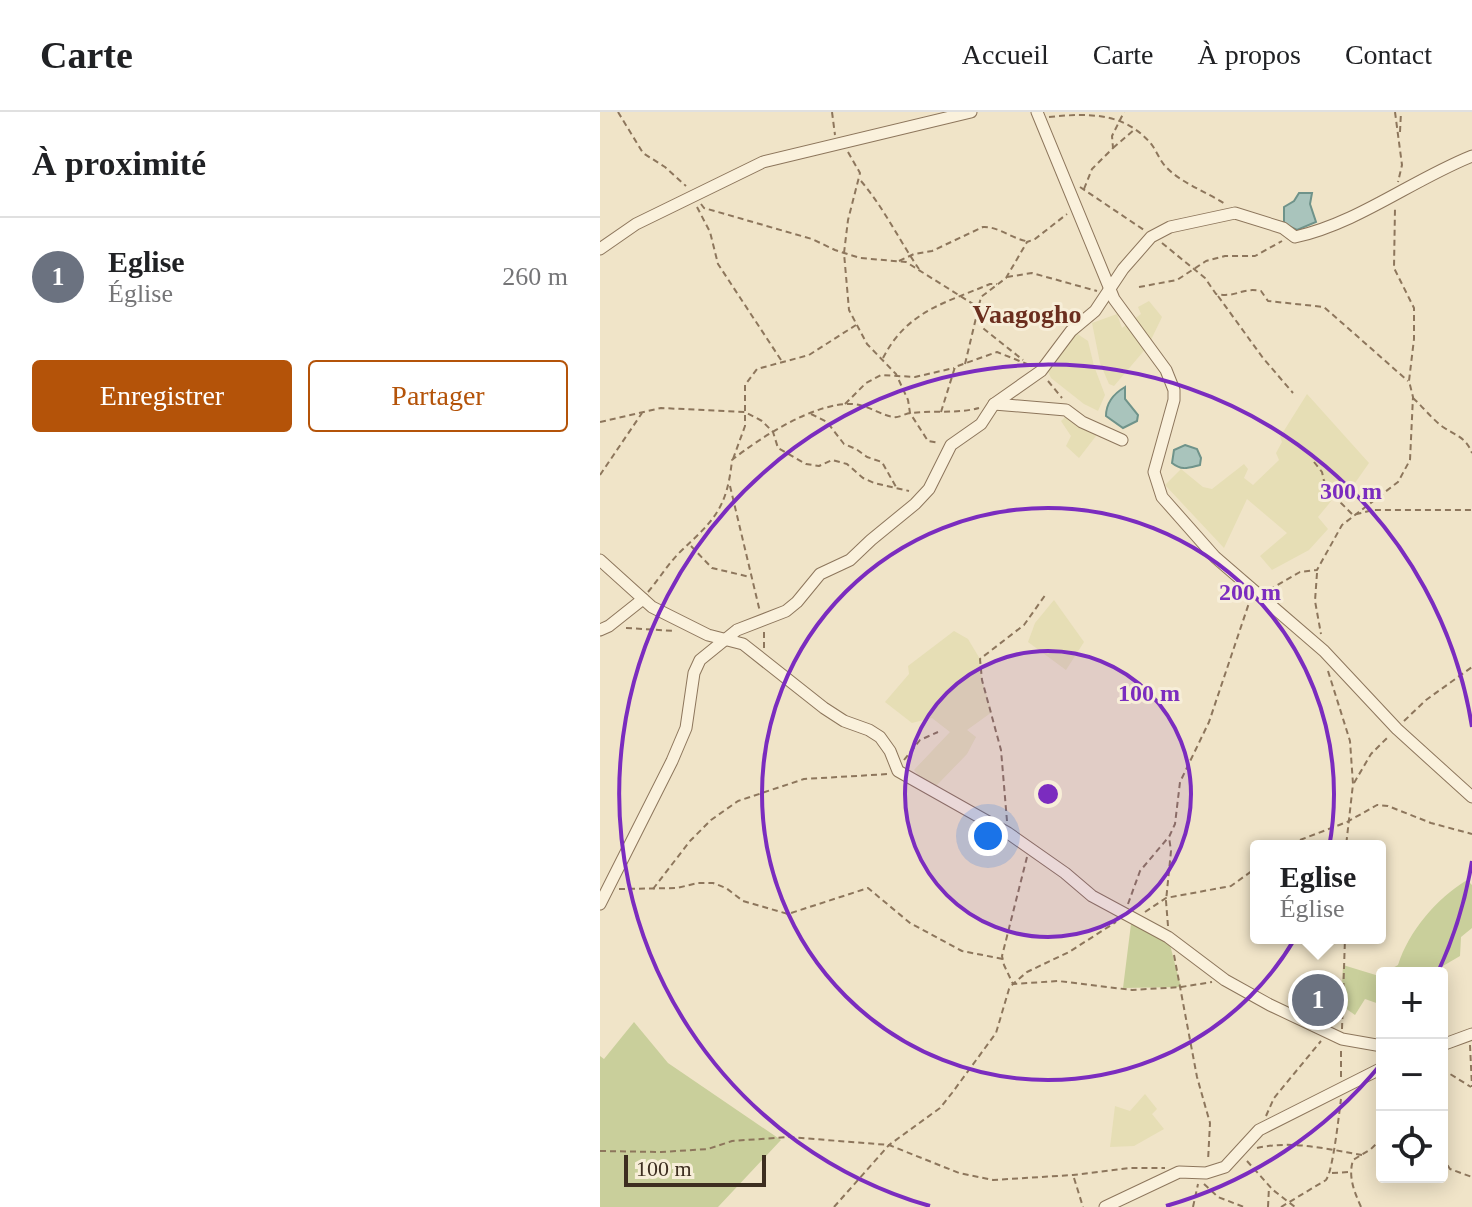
<!DOCTYPE html>
<html lang="fr">
<meta charset="utf-8">
<style>
body{margin:0;font-family:"Times New Roman",serif;background:#f6f6f6;color:#202124}
.controls{position:absolute;right:24px;bottom:24px;display:grid;overflow:hidden;border-radius:8px;box-shadow:0 4px 20px #0003}
.controls button{width:72px;height:72px;display:grid;place-items:center;padding:0;border:0;border-bottom:2px solid #e0e0e0;background:#fff;color:#202124;font:40px sans-serif}
.scale{position:absolute;left:24px;bottom:20px;width:142px;box-sizing:border-box;padding-left:8px;border:4px solid #3d2e20;border-top:0;font-size:22px;line-height:28px;white-space:nowrap;color:#3d2e20;-webkit-text-stroke:6px #f7eed8;paint-order:stroke}
.you{position:absolute;left:388px;top:724px;width:28px;height:28px;margin:-20px;border:6px solid #fff;border-radius:50%;background:#1a73e8;box-shadow:0 0 0 12px #1a73e833}
.badge{display:grid;place-items:center;width:52px;height:52px;border-radius:50%;background:#b45309;color:#fff;font-size:26px;font-weight:700}
.pin{position:absolute;translate:-50% -50%;border:4px solid #fff;box-shadow:0 2px 8px #0006}
.popup{position:absolute;left:650px;top:728px;width:136px;height:104px;box-sizing:border-box;display:grid;place-content:center;border-radius:8px;background:#fff;filter:drop-shadow(0 2px 6px #0005);font-size:26px;white-space:nowrap;color:#757577}
.popup b{font-size:30px;color:#202124}
.popup::after{content:'';position:absolute;left:50%;top:100%;margin-left:-16px;border:16px solid transparent;border-top-color:#fff}
.list{margin:0;padding:0;list-style:none}
h2{display:flex;justify-content:space-between;align-items:center;height:104px;margin:0;padding:0 32px;font-size:34px}
h2 small{font-size:26px;font-weight:400;color:#757577}
.list li{display:grid;grid-template-columns:52px 1fr auto;gap:24px;align-items:center;box-sizing:border-box;height:120px;padding:0 32px;border-top:2px solid #e0e0e0}
.list b{display:block;font-size:30px;white-space:nowrap}
.list p{margin:0;font-size:26px;white-space:nowrap;color:#757577}
.list em{font-size:26px;font-style:normal;color:#757577}
.actions{display:flex;gap:16px;padding:24px 32px}
.actions a{flex:1;padding:18px 0;border:2px solid #b45309;border-radius:8px;text-align:center;font-size:28px;color:#b45309}
.actions .main{background:#b45309;color:#fff}
.icon{flex:none;width:44px;height:44px;fill:none;stroke:currentColor;stroke-width:2;stroke-linecap:round;stroke-linejoin:round}
.map{position:relative;flex:none;width:872px;height:1095px;overflow:hidden}
header{display:flex;align-items:center;gap:48px;box-sizing:border-box;height:112px;padding:0 40px;background:#fff;border-bottom:2px solid #e0e0e0}
header strong{font-size:38px}
nav{display:flex;gap:44px;margin-inline-start:auto;font-size:28px}
main{display:flex}
aside{flex:1;background:#fff}
.map>svg:first-child{display:block}
.farmland{fill:#e6deb5}
.green{fill:#c9cf9b}
.water{fill:#a9c4bc;stroke:#6f938a;stroke-width:2}
.building{fill:#cf9f7d}
.lines{fill:none;stroke-linecap:round;stroke-linejoin:round}
.street-casing{stroke:#8d765c;stroke-width:13}
.path{stroke:#8d765c;stroke-width:2;stroke-dasharray:6 4;stroke-linecap:butt}
.street{stroke:#faf1dc;stroke-width:11}
.ring{fill:none;stroke:#7b2cbf;stroke-width:4}
.labels{text-anchor:middle;dominant-baseline:central;stroke-width:6;stroke-linejoin:round;paint-order:stroke}
.quarter-label{font-size:26px;font-weight:bold;fill:#6b2e1e;stroke:#f7eed8}
.centre{fill:#7b2cbf;stroke:#f7eed8;stroke-width:4}
.ring-label{font-size:24px;text-anchor:middle;font-weight:bold;fill:#7b2cbf;stroke:#f7eed8;stroke-width:6;stroke-linejoin:round;paint-order:stroke}
</style>
<header>
<strong>Carte</strong>
<nav><a>Accueil</a><a>Carte</a><a>À propos</a><a>Contact</a></nav>
</header>
<main>
<aside>
<h2>À proximité<small></small></h2>
<ul class="list">
<li><span class="badge" style="background:#6b7280">1</span><div><b>Eglise</b><p>Église</p></div><em>260 m</em></li>
</ul>
<div class="actions"><a class="main">Enregistrer</a><a>Partager</a></div>
</aside>
<div class="map">
<svg width="872" height="1095" viewBox="0 0 872 1095">
<rect width="100%" height="100%" fill="#f0e4c8"/>
<g class="farmland">
<polygon points="549,189 562,205 548,234 514,274 509,272 500,251 492,211 517,202 522,216 541,202 538,195"/>
<polygon points="476,221 488,229 494,254 505,283 498,299 484,292 451,266 447,258"/>
<polygon points="707,282 769,351 741,391 737,382 718,405 728,417 709,438 672,458 660,444 687,421 647,387 624,436 565,373 581,357 603,375 612,377 644,352 648,357 644,366 653,373 679,348 676,341 682,330 680,325"/>
<polygon points="466,304 496,324 479,346 466,334 471,324 461,309"/>
<polygon points="454,488 484,530 466,558 428,530 435,511"/>
<polygon points="354,519 368,527 380,547 382,568 392,600 367,618 376,625 367,642 336,674 325,671 314,658 350,620 332,606 312,611 285,590 309,562 308,554"/>
<polygon points="545,982 557,997 552,1002 564,1017 534,1034 510,1035 515,994 530,999"/>
</g>
<g class="green">
<path d="M 867,768 L 872,773 L 872,816 L 861,825 L 860,844 L 831,861 L 784,861 L 798,853 C 809,819 836,787 867,768 Z"/>
<polygon points="532,804 568,825 581,875 523,876"/>
<polygon points="743,853 779,864 782,862 782,893 765,887 755,903 741,893"/>
<polygon points="34,910 68,951 181,1028 118,1095 0,1095 0,944 4,947"/>
</g>
<g class="water">
<polygon points="699,81 712,81 710,92 716,110 697,118 684,112 684,95 694,89"/>
<path d="M 525,275 L 525,287 L 538,303 L 537,309 L 523,316 L 506,304 C 506,291 513,282 525,275 Z"/>
<path d="M 585,333 L 597,337 L 601,346 L 600,353 C 588,356 582,359 572,351 L 574,338 Z"/>
</g>
<polygon class="building" points="726,872 736,881 714,904 707,901 702,896"/>
<g class="lines">
<defs>
<g id="street">
<polyline points="437,0 514,187 566,258 574,278 574,288 554,360 562,385 615,445 724,539 797,617 872,685"/>
<polyline points="0,137 36,112 163,50 371,0"/>
<polyline points="394,292 466,298 482,310 522,328"/>
<polyline points="0,448 52,495 108,523 143,532 224,596 244,609 269,618 280,625 290,639 298,659 408,721 465,761 492,784 568,825 625,868 670,893 742,927 782,934"/>
<polyline points="0,518 9,514 43,487"/>
<path d="M 0,792 L 72,649 L 86,616 L 94,561 L 100,548 L 137,518 L 186,499 L 197,490 L 220,462 L 250,448 L 271,428 L 315,392 L 329,377 L 351,333 L 381,312 L 394,292 L 441,259 L 471,219 L 495,199 L 523,157 L 551,125 L 570,115 L 635,101 L 683,116 L 695,125 C 758,111 812,68 872,44"/>
<polyline points="842,933 872,922"/>
<polyline points="505,1095 579,1060 606,1061 625,1055 659,1018 782,956"/>
</g>
</defs>
<use href="#street" class="street-casing"/>
<g class="path">
<polyline points="18,0 43,41 65,55 86,74"/>
<polyline points="232,0 235,23"/>
<polyline points="795,0 802,53 798,70"/>
<path d="M 449,5 C 489,1 525,0 552,33 C 557,40 560,49 566,55 C 581,71 607,80 625,92"/>
<polyline points="800,20 801,0"/>
<polyline points="513,36 535,17"/>
<polyline points="248,40 260,61 248,108 244,141 249,198 267,232 296,262 308,288 310,301 328,329 339,331"/>
<path d="M 261,69 C 284,96 299,128 319,157"/>
<polyline points="480,75 544,118"/>
<polyline points="484,77 492,57 513,36 512,24 524,0"/>
<polyline points="101,92 104,96 212,127 235,138 260,146 306,150 381,197"/>
<polyline points="97,95 110,120 118,152 183,251"/>
<path d="M 562,131 L 605,166 L 616,182 C 638,186 641,175 661,179 L 668,189 L 724,195 L 808,269"/>
<path d="M 299,149 L 314,142 L 332,139 L 383,115 C 397,114 411,126 426,129"/>
<polyline points="407,165 432,161 497,179"/>
<polyline points="539,175 577,168 606,149 625,144 655,144 682,129"/>
<polyline points="618,184 663,246 693,281"/>
<polyline points="378,208 384,217 423,248"/>
<path d="M 283,246 C 307,199 345,191 390,172 L 397,172"/>
<polyline points="365,252 381,185 406,166 427,130 435,127 467,102"/>
<polyline points="448,269 462,286"/>
<path d="M 813,286 C 823,295 832,307 843,315 C 856,324 865,324 872,341"/>
<polyline points="245,292 266,271 281,263 315,265 354,256"/>
<polyline points="341,300 355,255 397,240 432,254"/>
<polyline points="211,302 227,310 244,332 256,337 267,345 282,350 296,375"/>
<polyline points="0,310 61,296 145,300 162,309 173,320 178,336 206,352 219,354 232,348 247,352 263,366 274,371 309,379"/>
<polyline points="133,347 145,314 145,273 157,257 209,243 256,213"/>
<polyline points="714,350 722,360 724,369 737,381 741,391 753,403 773,398 872,398"/>
<polyline points="0,363 42,301"/>
<polyline points="130,374 160,500"/>
<polyline points="91,434 112,456 150,465"/>
<polyline points="717,461 715,489 721,522"/>
<polyline points="669,478 700,460 717,458 742,413 798,370 810,348 813,285 809,269 814,227 814,196 794,156 795,96"/>
<path d="M 48,480 C 59,467 68,452 80,440 C 114,408 127,397 132,348 C 161,325 215,290 253,292 C 268,293 282,304 294,305 C 299,306 306,301 311,301 C 334,298 356,302 379,296"/>
<polyline points="26,516 75,519"/>
<polyline points="164,536 164,518"/>
<polyline points="728,559 750,629 753,672 746,734"/>
<polyline points="804,609 826,588 872,555"/>
<polyline points="304,648 320,628 338,620"/>
<polyline points="754,671 771,642 788,625"/>
<polyline points="407,709 401,638 382,568 380,547 424,513 446,482"/>
<polyline points="692,734 700,728 747,710 777,693 788,694 831,711 872,722"/>
<polyline points="427,745 402,844 404,853 413,872 427,860 469,840 516,810"/>
<polyline points="19,777 77,776 98,771 113,771 126,776 143,789 188,802 268,776 310,811 362,839 403,847"/>
<polyline points="53,777 90,729 111,708 138,689 204,667 289,662"/>
<polyline points="528,792 540,759 567,727"/>
<polyline points="545,800 566,786 631,774 656,756"/>
<polyline points="568,814 566,789 571,739 569,725 575,712 580,670 609,610 650,488"/>
<polyline points="574,843 597,965 610,1011 608,1049"/>
<polyline points="732,910 741,894"/>
<polyline points="742,917 745,826"/>
<polyline points="870,933 872,975"/>
<polyline points="842,957 871,975"/>
<polyline points="741,965 741,939"/>
<polyline points="666,1004 674,986 721,929"/>
<path d="M 657,1036 C 692,1028 727,1037 762,1043"/>
<polyline points="0,1039 61,1040 108,1037 132,1029 189,1025 289,1033 359,1061 393,1068 473,1063 530,1056 565,1056"/>
<polyline points="842,1045 850,1057 872,1065"/>
<polyline points="647,1049 673,1078 695,1095"/>
<polyline points="732,1061 750,1060"/>
<polyline points="474,1066 483,1095"/>
<polyline points="604,1072 618,1085 644,1095"/>
<polyline points="234,1095 289,1033 340,996 352,981 396,921 409,877 413,872 458,869 532,878 581,875 612,870"/>
<polyline points="593,1095 598,1072"/>
<polyline points="668,1095 669,1075"/>
<path d="M 681,1095 L 726,1068 C 733,1059 739,1002 741,987"/>
<path d="M 761,1095 C 754,1079 748,1065 753,1048 L 771,1037 L 782,1026"/>
</g>
<use href="#street" class="street"/>
</g>
<circle cx="448" cy="682" r="143" fill="#7b2cbf" fill-opacity=".12"/>
<g class="ring">
<circle cx="448" cy="682" r="143"/>
<circle cx="448" cy="682" r="286"/>
<path d="M872 749A429 429 0 0 1 838 860M781 952A429 429 0 0 1 566 1094M330 1094A429 429 0 1 1 872 615"/>
</g>
<g class="labels">
<g class="quarter-label">
<text x="427" y="202">Vaagogho</text>
</g>
</g>
<circle cx="448" cy="682" r="12" class="centre"/>
<g class="ring-label">
<text x="751" y="387">300 m</text>
<text x="650" y="488">200 m</text>
<text x="549" y="589">100 m</text>
</g>
</svg>
<div class="controls">
<button>+</button>
<button>−</button>
<button><svg class="icon" aria-label="locate" viewBox="0 0 24 24"><circle cx="12" cy="12" r="6"/><path d="M12 2v4M12 18v4M2 12h4M18 12h4"/></svg></button>
</div>
<div class="scale">100 m</div>
<div class="you"></div>
<div class="pin badge" style="left:718px;top:888px;background:#6b7280">1</div>
<div class="popup"><b>Eglise</b>Église</div>
</div>
</main>
